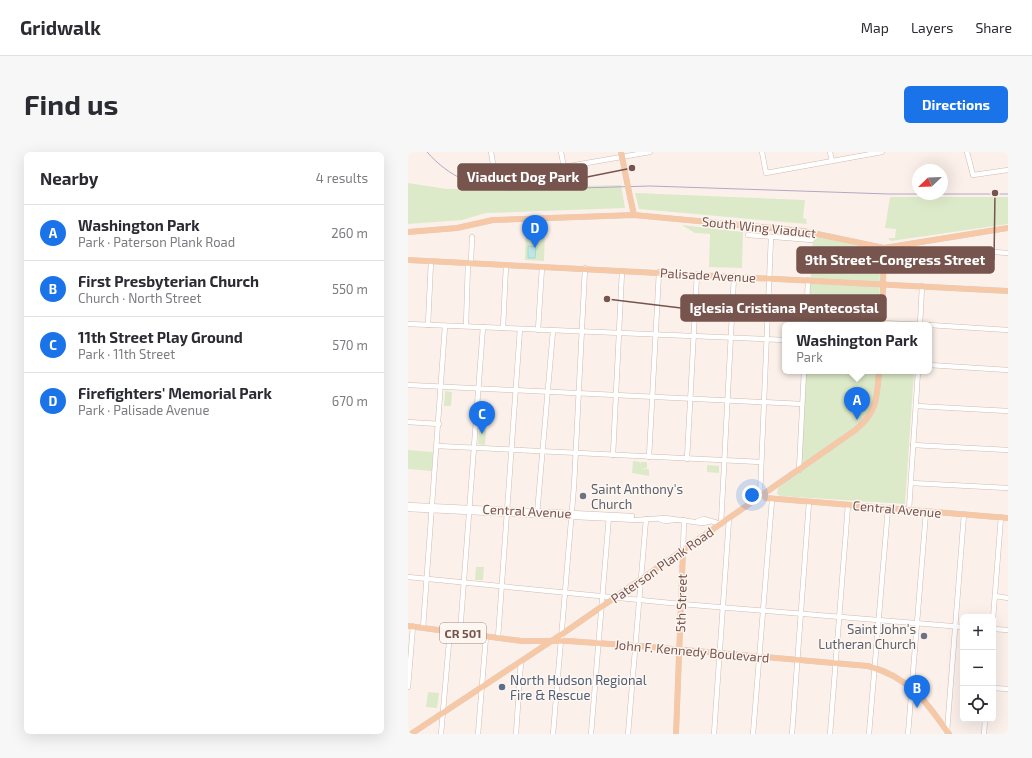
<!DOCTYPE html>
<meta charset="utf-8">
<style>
body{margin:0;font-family:"Exo 2",sans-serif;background:#f7f7f7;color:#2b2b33}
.controls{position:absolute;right:12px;bottom:12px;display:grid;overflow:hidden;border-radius:6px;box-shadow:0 4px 16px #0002}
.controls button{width:36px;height:36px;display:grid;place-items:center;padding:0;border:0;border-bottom:1px solid #e1e1e2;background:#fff;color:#2b2b33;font:20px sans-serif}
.compass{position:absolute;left:504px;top:12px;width:36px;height:36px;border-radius:50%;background:#fff;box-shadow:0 4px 16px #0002;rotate:247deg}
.you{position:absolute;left:344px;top:343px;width:14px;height:14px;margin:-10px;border:3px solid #fff;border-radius:50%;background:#1a73e8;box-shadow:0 0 0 6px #1a73e833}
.badge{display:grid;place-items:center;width:26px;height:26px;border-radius:50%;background:#1a73e8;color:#fff;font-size:13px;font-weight:700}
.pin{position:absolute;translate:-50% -33px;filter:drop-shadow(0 1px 2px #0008)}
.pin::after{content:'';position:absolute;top:21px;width:14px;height:12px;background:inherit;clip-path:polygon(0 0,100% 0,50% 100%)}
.popup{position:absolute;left:374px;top:170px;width:150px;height:52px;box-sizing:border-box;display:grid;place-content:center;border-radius:6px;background:#fff;filter:drop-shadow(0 1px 3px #0005);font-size:13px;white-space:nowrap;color:#7c7c81}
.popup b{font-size:15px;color:#2b2b33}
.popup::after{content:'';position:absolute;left:50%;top:100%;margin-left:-8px;border:8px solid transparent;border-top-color:#fff}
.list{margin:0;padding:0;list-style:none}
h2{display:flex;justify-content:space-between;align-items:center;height:52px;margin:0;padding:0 16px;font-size:17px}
h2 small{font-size:13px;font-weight:400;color:#7c7c81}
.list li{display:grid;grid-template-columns:26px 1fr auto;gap:12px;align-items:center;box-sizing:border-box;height:56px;padding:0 16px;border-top:1px solid #e1e1e2}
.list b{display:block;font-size:15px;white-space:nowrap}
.list p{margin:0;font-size:13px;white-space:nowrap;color:#7c7c81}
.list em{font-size:13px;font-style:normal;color:#7c7c81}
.icon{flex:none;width:22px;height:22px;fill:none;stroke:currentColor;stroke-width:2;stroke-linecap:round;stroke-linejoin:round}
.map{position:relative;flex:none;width:600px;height:582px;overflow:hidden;border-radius:6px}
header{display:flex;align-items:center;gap:24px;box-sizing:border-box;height:56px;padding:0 20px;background:#fff;border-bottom:1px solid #e1e1e2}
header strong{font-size:19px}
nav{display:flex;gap:22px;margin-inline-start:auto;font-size:14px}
.intro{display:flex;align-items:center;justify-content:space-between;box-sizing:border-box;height:96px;padding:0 24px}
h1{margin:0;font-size:28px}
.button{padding:10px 18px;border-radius:6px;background:#1a73e8;color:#fff;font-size:14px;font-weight:700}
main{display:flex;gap:24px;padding:0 24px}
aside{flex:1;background:#fff;border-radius:6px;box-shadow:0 4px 16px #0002}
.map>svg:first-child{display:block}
.green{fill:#ddeac9}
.water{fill:#bfe6e3;stroke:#a5d7d4}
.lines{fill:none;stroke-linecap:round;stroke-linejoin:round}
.minor-casing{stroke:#d1bab2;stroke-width:5.5}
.major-casing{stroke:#d9cfcd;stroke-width:6}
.minor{stroke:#fff;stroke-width:4.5}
.major{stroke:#f7c8a6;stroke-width:5.5}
.tram{stroke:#b2a8c7;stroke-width:1}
.major-bridge-casing{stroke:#d9cfcd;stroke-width:6;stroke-linecap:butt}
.major-bridge{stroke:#f7c8a6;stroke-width:5.5}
.worship-dot{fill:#6b7280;stroke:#fef6f1;stroke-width:1.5}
.service-dot{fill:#5c6f8a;stroke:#fef6f1;stroke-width:1.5}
.labels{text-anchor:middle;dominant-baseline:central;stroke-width:3;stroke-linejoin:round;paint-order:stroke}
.shield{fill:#fef6f1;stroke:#a0857f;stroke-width:1}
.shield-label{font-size:12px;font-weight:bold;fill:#77544e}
.street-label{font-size:13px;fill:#77544e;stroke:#fef6f1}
.worship-label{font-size:13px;fill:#5b616d;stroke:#fef6f1;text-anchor:start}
.service-label{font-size:13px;fill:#4e5e75;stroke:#fef6f1;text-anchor:start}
.leader{fill:none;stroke:#77544e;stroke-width:1.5}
.callout-dot{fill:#77544e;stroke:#fef6f1;stroke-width:1.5}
.callout{fill:#77544e;stroke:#77544e;stroke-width:1.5}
.callout-label{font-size:14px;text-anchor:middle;font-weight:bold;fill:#fff}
</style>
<header>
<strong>Gridwalk</strong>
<nav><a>Map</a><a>Layers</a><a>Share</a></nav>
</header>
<div class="intro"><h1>Find us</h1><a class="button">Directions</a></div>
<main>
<aside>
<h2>Nearby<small>4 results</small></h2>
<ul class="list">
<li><span class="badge">A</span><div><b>Washington Park</b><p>Park · Paterson Plank Road</p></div><em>260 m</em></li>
<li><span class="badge">B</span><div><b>First Presbyterian Church</b><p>Church · North Street</p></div><em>550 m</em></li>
<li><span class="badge">C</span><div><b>11th Street Play Ground</b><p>Park · 11th Street</p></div><em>570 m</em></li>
<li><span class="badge">D</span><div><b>Firefighters' Memorial Park</b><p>Park · Palisade Avenue</p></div><em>670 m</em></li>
</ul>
</aside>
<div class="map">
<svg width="600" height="582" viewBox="0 0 600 582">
<rect width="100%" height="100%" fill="#fcf1ea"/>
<g class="green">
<polygon points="0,31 39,37 213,33 217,56 78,61 54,68 0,72"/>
<polygon points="227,41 397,48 395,66 398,67 399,72 231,57"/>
<polygon points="482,45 600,45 600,72 483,89 480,86 487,86 488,77 477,76"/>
<polygon points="274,73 335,80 334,116 301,115 302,82 287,81"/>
<polygon points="118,77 137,78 136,109 117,108"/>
<polygon points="405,84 464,97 469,100 472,107 471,173 400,173"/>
<polygon points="398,219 506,219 497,352 372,344 369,342 370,336 392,318"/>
<polygon points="37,239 44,240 43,254 36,254"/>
<polygon points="71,278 78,278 77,293 70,292"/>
<polygon points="0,298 25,300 24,319 0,317"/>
<polygon points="225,309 232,310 233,312 233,310 239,310 239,316 232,316 241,317 241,324 224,321"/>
<polygon points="299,313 311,314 311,321 299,320"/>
<polygon points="68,415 76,415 75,428 67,428"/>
<polygon points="20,540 31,541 29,556 18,555"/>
</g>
<polygon class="water" points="120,94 128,95 127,106 120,106"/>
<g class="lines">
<defs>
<g id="minor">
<polyline points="83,0 88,29"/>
<polyline points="153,0 156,15"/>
<polyline points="354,0 358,21 474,0"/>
<polyline points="422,0 424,9"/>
<polyline points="559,0 565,23 600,18"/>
<polyline points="115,22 242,0"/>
<polyline points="340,83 404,88"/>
<polyline points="586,100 600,101"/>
<polyline points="63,111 64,85"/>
<polyline points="474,171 520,173"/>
<polyline points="0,172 377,188"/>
<polyline points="20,173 23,109"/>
<polyline points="398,173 400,128"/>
<polyline points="512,173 514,134"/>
<polyline points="521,173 600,178"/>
<polyline points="58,174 60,111"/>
<polyline points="95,176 98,113"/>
<polyline points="130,178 134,115"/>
<polyline points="521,213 600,218"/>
<polyline points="0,233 394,252"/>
<polyline points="508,254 600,259"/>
<polyline points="0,270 31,272"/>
<polyline points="505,293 600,298"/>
<polyline points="29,294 353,310"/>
<polyline points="205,303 214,119"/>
<polyline points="241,305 251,120"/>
<polyline points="279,307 289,122"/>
<polyline points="391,318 396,219"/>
<polyline points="503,331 600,336"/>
<polyline points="352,344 363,85"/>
<polyline points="0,353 224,364"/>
<polyline points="0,357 229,368 257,366 294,371 301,370"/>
<polyline points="501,358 510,219"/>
<polyline points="129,362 145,179"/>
<polyline points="251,367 257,369 267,368"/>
<polyline points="290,369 296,367 313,372 326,124"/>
<polyline points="275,399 276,368"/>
<polyline points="0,425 273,452 555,475"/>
<polyline points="587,444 600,446"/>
<polyline points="585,467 593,365"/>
<polyline points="15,476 37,174"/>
<polyline points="585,477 600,478"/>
<polyline points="52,481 75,175"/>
<polyline points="90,486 112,177"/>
<polyline points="0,535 5,474"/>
<polyline points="585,536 600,537"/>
<polyline points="539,580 556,362"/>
<polyline points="33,582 42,479"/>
<polyline points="70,582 78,484"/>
<polyline points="108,582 113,509"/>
<polyline points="145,582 166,334 177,116"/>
<polyline points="183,582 201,364"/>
<polyline points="220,582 238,367"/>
<polyline points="306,582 321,367"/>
<polyline points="345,582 364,348"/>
<polyline points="384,582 401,350"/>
<polyline points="422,582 440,353"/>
<polyline points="461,582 480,356"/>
<polyline points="500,582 518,360"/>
<polyline points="576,582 577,567"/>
</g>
<g id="major">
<polyline points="221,40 226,63"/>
<polyline points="0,80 49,76 85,68 226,63 395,79 476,96"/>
<polyline points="476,96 600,76"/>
<polyline points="0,108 600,139"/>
<polyline points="474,173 476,96"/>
<polyline points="358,346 600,366"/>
<path d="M 0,474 L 114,489 L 160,489 L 231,494 L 460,514 C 501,525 518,549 541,582"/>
<path d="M 3,582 L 160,478 L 446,279 C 469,261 469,247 471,219"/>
<polyline points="268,582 275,399"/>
</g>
</defs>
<use href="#minor" class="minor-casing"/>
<use href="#major" class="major-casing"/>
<use href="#minor" class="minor"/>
<use href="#major" class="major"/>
<path class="tram" d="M 19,0 C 42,26 68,36 102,38 L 242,34 L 481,42 L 600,42"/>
<defs>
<polyline id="major-bridge" points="213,0 221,40"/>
</defs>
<use href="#major-bridge" class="major-bridge-casing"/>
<use href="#major-bridge" class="major-bridge"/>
</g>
<g class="worship-dot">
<circle cx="175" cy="344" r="4"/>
<circle cx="516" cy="484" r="4"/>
</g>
<circle class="service-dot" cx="94" cy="535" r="4"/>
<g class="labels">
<rect class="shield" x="32" y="471" width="46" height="20" rx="3"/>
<g class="shield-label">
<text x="55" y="481">CR 501</text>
</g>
<g class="street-label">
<text transform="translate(351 75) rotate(6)">South Wing Viaduct</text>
<text transform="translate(300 123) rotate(3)">Palisade Avenue</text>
<text transform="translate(489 357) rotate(5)">Central Avenue</text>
<text transform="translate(119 359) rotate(3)">Central Avenue</text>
<text transform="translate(254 413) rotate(-35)">Paterson Plank Road</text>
<text transform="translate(273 451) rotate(-88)">5th Street</text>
<text transform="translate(284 499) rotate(5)">John F. Kennedy Boulevard</text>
</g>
<g class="worship-label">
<text x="183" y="337">Saint Anthony's<tspan x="183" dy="15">Church</tspan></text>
<text x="508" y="477" text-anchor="end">Saint John's<tspan x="508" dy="15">Lutheran Church</tspan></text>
</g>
<g class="service-label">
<text x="102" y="528">North Hudson Regional<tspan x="102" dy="15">Fire &amp; Rescue</tspan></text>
</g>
</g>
<path class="leader" d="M224 16L179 25M587 41L586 108M199 147L273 156"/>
<g class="callout-dot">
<circle cx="224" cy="16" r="4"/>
<circle cx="587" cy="41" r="4"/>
<circle cx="199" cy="147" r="4"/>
</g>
<g class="callout">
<rect x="50" y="12" width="129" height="26" rx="4"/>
<rect x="389" y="95" width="197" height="26" rx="4"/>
<rect x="273" y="143" width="205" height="26" rx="4"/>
</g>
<g class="callout-label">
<text x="115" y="30">Viaduct Dog Park</text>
<text x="487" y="113">9th Street–Congress Street</text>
<text x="376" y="161">Iglesia Cristiana Pentecostal</text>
</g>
</svg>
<div class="controls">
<button>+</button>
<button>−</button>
<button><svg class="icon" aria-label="locate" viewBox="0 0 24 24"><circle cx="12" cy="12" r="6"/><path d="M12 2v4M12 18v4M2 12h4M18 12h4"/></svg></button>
</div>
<svg class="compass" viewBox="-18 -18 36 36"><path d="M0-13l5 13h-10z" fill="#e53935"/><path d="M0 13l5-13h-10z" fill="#7c7c81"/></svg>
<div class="you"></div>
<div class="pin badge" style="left:449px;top:268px">A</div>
<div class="popup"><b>Washington Park</b>Park</div>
<div class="pin badge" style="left:509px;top:556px">B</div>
<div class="pin badge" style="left:74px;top:282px">C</div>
<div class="pin badge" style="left:127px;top:96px">D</div>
</div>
</main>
